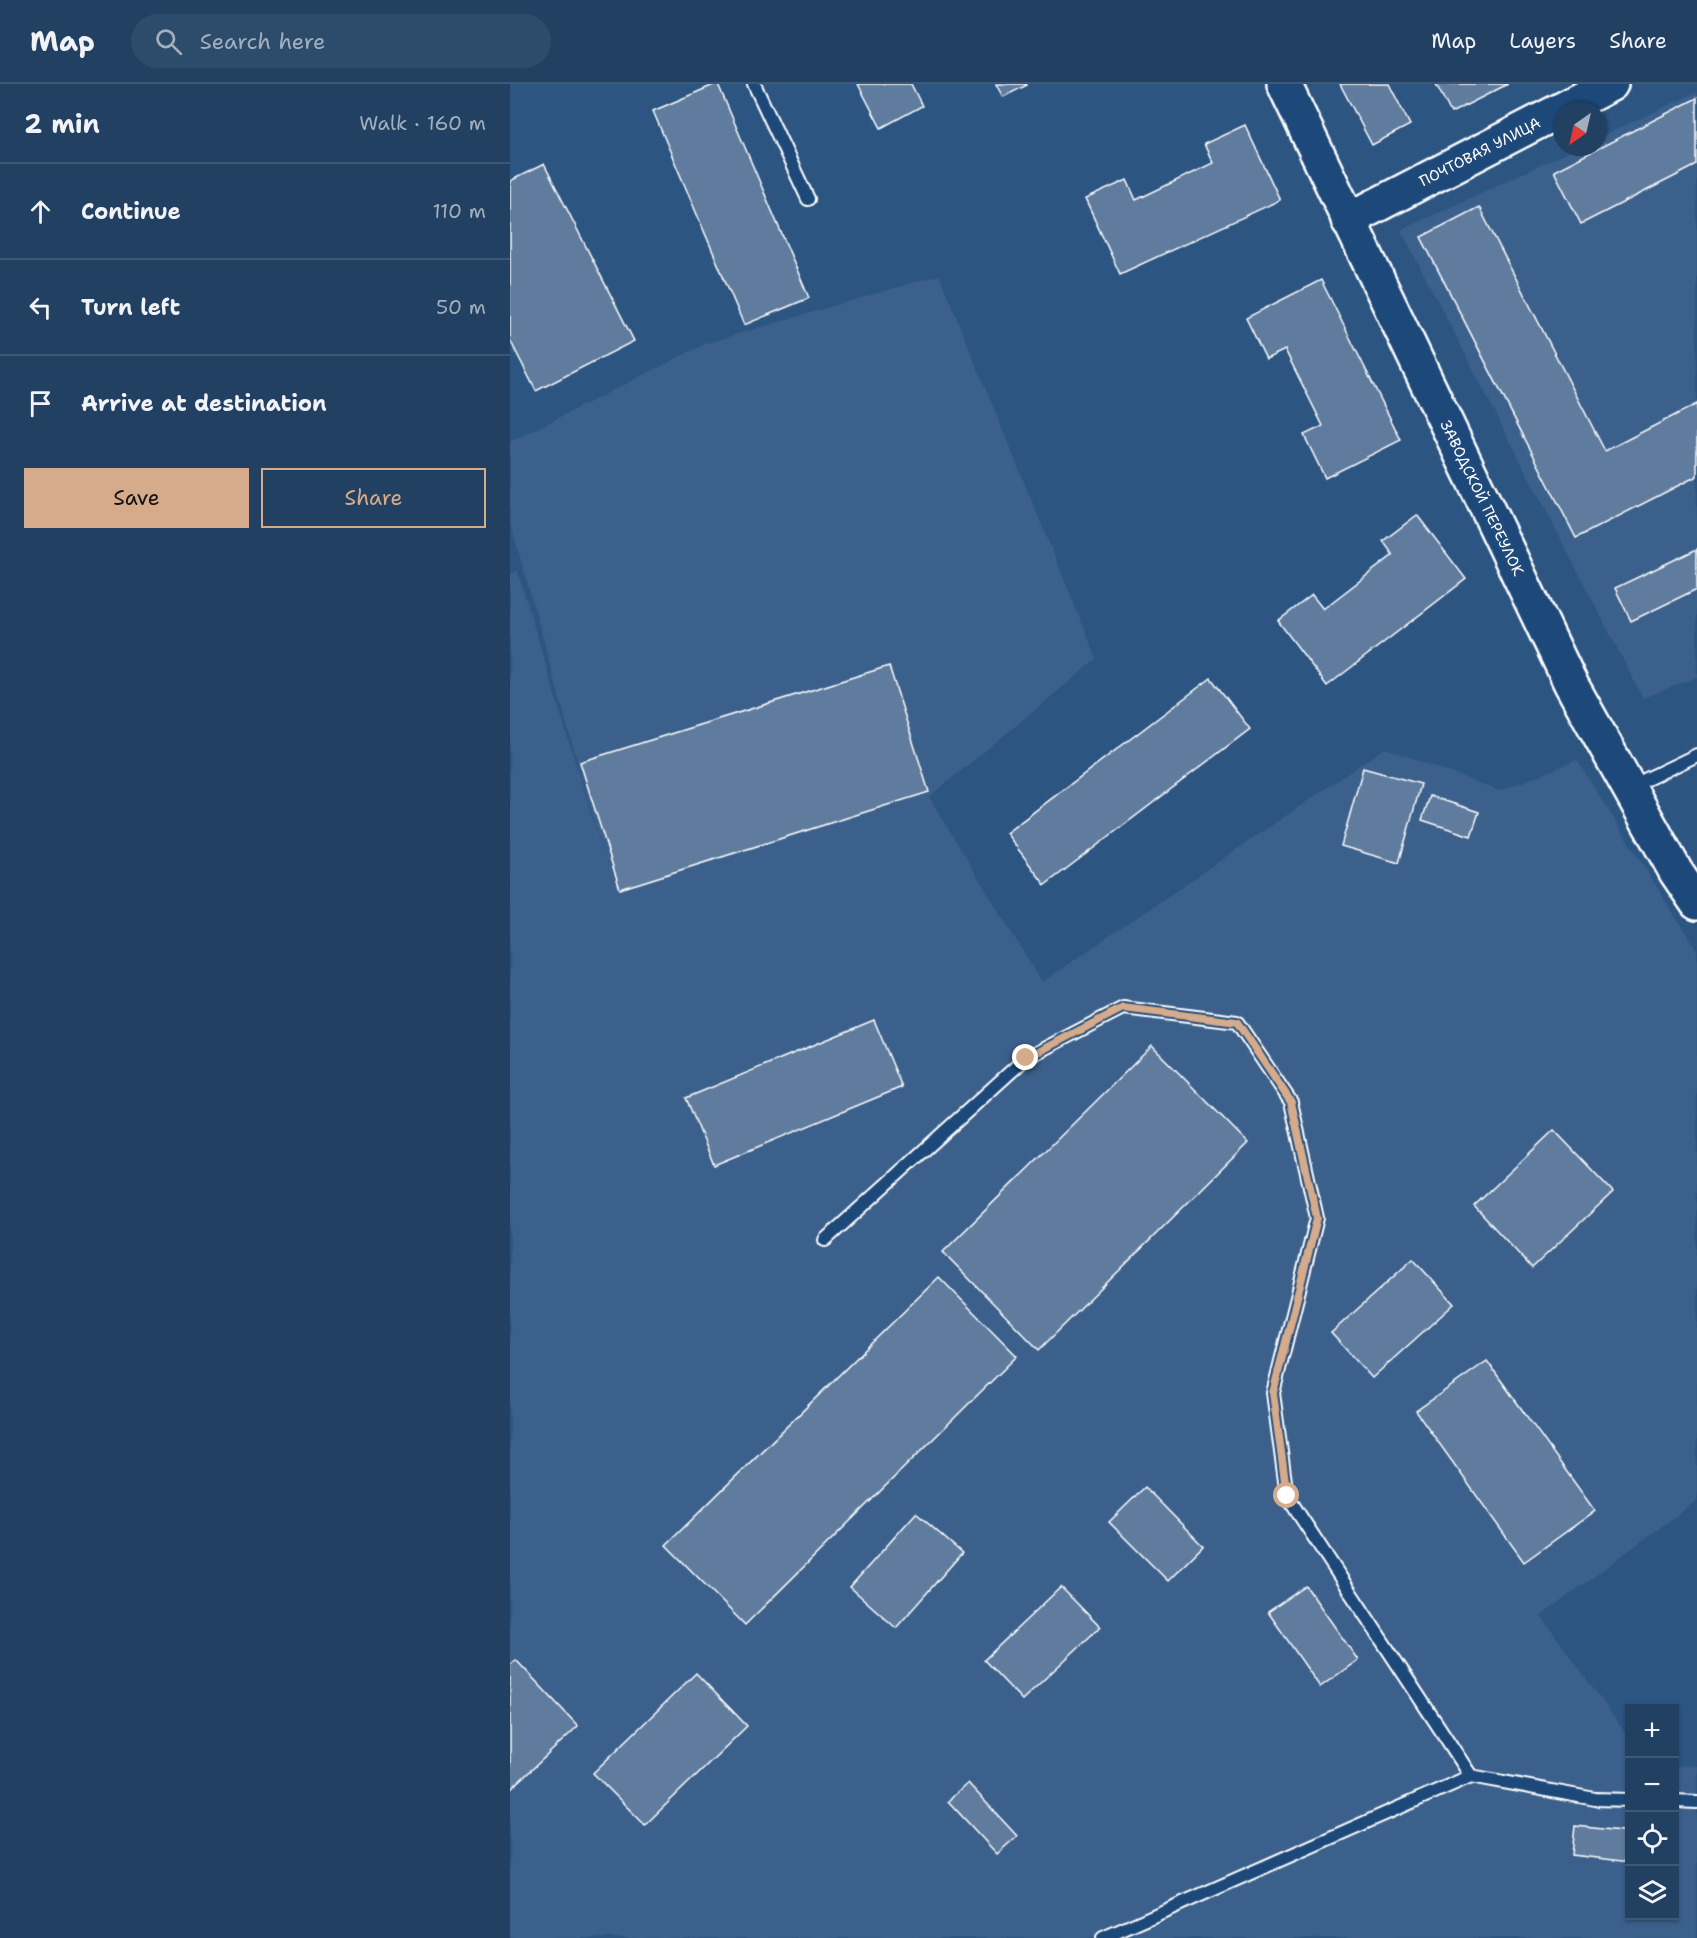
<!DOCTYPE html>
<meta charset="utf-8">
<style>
body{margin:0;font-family:"Shantell Sans",sans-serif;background:#2d4b6b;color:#f1f3f6}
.controls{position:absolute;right:18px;bottom:18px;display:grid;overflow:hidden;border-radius:0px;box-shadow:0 2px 4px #0004}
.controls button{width:54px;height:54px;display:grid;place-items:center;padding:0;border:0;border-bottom:2px solid #3e5977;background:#214062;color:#f1f3f6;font:30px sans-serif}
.compass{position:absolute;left:1043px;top:18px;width:54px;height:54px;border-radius:50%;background:#214062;box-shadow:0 2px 4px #0004;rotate:214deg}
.stop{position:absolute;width:18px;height:18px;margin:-14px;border:4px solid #d6ab8b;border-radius:50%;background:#fff}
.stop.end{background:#d6ab8b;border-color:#fff;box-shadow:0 2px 6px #0008}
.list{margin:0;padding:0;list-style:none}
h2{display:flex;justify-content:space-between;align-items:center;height:78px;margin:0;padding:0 24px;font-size:26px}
h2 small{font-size:20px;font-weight:400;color:#a2afbe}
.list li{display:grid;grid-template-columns:39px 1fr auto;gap:18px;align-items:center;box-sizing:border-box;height:96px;padding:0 24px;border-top:2px solid #3e5977}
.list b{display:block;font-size:22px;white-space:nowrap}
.list em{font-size:20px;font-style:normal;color:#a2afbe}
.actions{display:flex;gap:12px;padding:18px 24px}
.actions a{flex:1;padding:14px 0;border:2px solid #d6ab8b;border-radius:0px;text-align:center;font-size:21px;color:#d6ab8b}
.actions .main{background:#d6ab8b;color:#111}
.icon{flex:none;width:33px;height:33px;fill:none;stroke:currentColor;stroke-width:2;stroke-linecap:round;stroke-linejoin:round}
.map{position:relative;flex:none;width:1187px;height:1854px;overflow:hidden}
header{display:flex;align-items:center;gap:36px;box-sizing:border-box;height:84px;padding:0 30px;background:#214062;border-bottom:2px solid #3e5977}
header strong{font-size:28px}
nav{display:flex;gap:33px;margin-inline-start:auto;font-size:21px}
.search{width:420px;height:54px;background:#2d4b6b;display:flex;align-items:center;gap:15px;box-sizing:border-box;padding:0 21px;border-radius:33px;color:#a2afbe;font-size:22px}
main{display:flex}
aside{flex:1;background:#214062}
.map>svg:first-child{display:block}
.built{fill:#3b618b}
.building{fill:#5e7c9f;stroke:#fff;stroke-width:1.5}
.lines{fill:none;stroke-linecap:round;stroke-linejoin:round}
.lane-casing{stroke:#fff;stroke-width:16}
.secondary-casing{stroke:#fff;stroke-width:38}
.lane{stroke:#1f4a7a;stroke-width:12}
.secondary{stroke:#1f4a7a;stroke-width:33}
.route{stroke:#d6ab8b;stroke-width:8}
.labels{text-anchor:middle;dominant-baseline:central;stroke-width:6;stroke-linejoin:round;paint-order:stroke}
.street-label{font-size:15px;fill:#fff;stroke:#1f4a7a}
</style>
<header>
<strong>Map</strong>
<div class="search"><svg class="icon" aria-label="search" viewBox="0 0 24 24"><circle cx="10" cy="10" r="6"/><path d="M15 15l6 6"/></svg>Search here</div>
<nav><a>Map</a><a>Layers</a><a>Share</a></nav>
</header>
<main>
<aside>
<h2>2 min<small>Walk · 160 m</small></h2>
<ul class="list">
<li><svg class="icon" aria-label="ahead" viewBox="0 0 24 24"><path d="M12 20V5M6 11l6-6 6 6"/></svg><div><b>Continue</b></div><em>110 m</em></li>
<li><svg class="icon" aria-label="left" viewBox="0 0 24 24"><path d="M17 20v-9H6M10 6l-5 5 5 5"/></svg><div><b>Turn left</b></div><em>50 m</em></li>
<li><svg class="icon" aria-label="arrive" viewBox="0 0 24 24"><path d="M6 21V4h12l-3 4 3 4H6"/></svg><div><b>Arrive at destination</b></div></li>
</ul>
<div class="actions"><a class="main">Save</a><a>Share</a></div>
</aside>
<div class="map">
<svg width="1187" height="1854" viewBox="0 0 1187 1854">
<rect width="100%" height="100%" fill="#2c5582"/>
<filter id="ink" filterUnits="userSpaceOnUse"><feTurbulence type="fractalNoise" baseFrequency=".0167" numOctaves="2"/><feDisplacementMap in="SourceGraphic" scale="12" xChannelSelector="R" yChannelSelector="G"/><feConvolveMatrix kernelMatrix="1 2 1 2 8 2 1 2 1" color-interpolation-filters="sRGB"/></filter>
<g filter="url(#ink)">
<g class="built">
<polygon points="1187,8 1187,593 1133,614 891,146 1069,63 1088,63 1088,54"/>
<polygon points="429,191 587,575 419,713 532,898 875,664 990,707 1067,676 1187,867 1187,1416 1031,1532 1119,1654 1120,1832 1164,1832 1165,1682 1187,1682 1187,1854 0,1854 0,491 7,486 94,773 0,437 0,358 197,259"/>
</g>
<g class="building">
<polygon points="206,0 208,0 299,214 234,241 143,27"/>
<polygon points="348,0 401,0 412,22 371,44"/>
<polygon points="486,0 516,0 517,1 493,13"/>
<polygon points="830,0 879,0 900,41 862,61"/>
<polygon points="926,0 998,0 941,29"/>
<polygon points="1187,14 1187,81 1071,140 1044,87"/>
<polygon points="735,41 770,116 610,190 575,115 617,96 626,116 703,79 694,60"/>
<polygon points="34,80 124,257 26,307 0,256 0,97"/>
<polygon points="969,123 1095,367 1187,320 1187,392 1066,454 911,153"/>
<polygon points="811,196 891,356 815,394 794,351 813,342 775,266 756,275 736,234"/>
<polygon points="907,431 956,495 817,602 768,537 802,511 813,525 883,471 873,457"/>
<polygon points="1187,465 1187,505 1121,537 1105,504"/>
<polygon points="379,582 419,708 110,805 70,678"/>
<polygon points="701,594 740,645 535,801 496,749"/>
<polygon points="853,684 911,700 889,779 831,762"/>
<polygon points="920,712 969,728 961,752 912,736"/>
<polygon points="364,936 392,1003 204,1081 176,1014"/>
<polygon points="642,962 738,1059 529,1266 433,1168"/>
<polygon points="1044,1046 1103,1108 1022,1184 964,1122"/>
<polygon points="903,1175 944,1220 862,1294 821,1249"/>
<polygon points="429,1193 507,1272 235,1541 156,1461"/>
<polygon points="977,1277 1085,1427 1014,1478 906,1327"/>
<polygon points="635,1403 693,1462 658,1497 599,1438"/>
<polygon points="406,1429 452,1469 386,1544 340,1503"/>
<polygon points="796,1502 848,1576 810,1603 758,1528"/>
<polygon points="551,1503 590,1543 512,1616 474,1576"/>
<polygon points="6,1576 68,1642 0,1706 0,1581"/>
<polygon points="186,1589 237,1642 135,1741 83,1689"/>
<polygon points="458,1699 507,1752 487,1770 438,1717"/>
<polygon points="1065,1742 1120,1748 1120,1778 1062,1771"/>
</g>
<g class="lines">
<defs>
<g id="lane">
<polyline points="244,0 298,115"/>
<polyline points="1120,703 1187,671"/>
<polyline points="315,1156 516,974 613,924 727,938 781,1018 807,1134 763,1309 777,1412 961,1692 1085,1715 1120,1716"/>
<polyline points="1164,1717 1187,1718"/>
<polyline points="593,1854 961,1692"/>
</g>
<g id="secondary">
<polyline points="774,0 1061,600 1166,788 1187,819"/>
<polyline points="838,136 1101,0"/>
</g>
</defs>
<use href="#lane" class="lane-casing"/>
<use href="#secondary" class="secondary-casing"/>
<use href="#lane" class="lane"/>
<use href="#secondary" class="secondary"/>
</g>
</g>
<g class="lines" filter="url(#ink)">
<polyline class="route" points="516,974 613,924 727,938 781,1018 807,1134 763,1309 777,1412"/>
</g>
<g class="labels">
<g class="street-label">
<text transform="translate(970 68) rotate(-27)">ПОЧТОВАЯ УЛИЦА</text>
<text transform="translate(972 414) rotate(64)">ЗАВОДСКОЙ ПЕРЕУЛОК</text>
</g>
</g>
</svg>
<div class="controls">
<button>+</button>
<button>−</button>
<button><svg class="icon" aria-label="locate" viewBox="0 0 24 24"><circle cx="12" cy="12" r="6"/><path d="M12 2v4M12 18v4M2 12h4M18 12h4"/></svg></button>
<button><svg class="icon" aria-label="layers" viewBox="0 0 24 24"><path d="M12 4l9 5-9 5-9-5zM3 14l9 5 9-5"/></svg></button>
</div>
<svg class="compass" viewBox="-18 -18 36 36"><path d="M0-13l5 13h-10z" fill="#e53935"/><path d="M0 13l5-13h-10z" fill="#a2afbe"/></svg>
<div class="stop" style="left:777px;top:1412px"></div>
<div class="stop end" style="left:516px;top:974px"></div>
</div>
</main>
